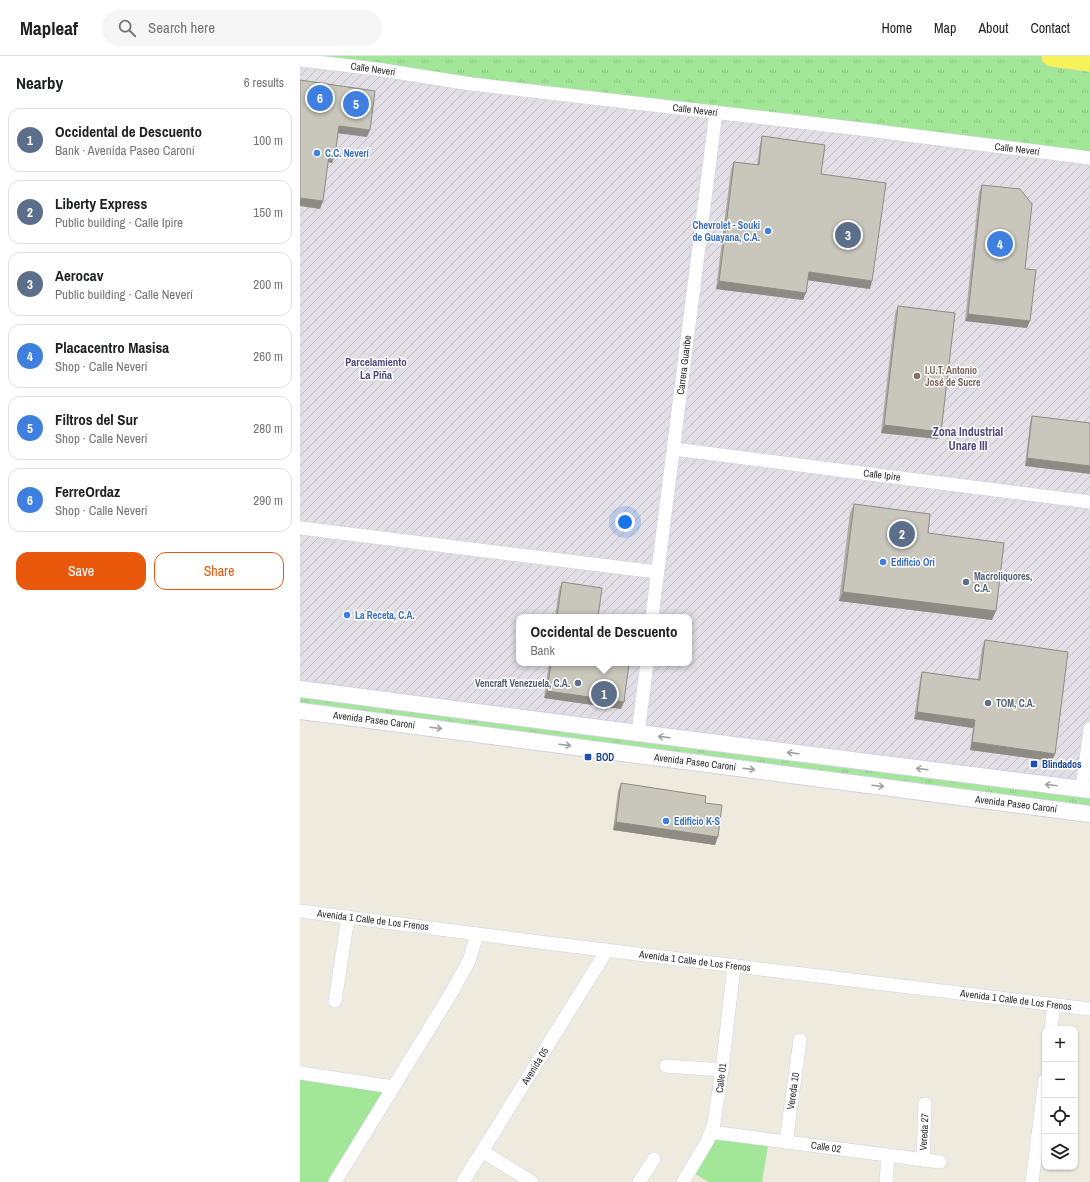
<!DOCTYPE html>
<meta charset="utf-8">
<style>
body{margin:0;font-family:"Archivo Narrow",sans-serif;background:#f6f6f6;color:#202124}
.controls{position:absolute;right:12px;bottom:12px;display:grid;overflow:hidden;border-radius:8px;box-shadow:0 1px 3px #0004}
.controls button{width:36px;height:36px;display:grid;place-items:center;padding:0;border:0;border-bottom:1px solid #e0e0e0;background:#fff;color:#202124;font:20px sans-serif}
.you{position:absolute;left:325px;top:466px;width:14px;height:14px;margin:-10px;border:3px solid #fff;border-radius:50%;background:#1a73e8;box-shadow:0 0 0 6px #1a73e833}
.badge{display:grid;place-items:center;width:26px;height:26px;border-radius:50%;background:#ea580c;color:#fff;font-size:13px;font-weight:700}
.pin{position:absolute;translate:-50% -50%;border:2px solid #fff;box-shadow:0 1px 4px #0006}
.popup{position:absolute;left:216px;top:558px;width:176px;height:52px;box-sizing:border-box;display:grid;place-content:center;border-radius:8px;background:#fff;filter:drop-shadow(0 1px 3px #0005);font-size:13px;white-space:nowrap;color:#757577}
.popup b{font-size:15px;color:#202124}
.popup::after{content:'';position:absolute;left:50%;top:100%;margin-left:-8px;border:8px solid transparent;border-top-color:#fff}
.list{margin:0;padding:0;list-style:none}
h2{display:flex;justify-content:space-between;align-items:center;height:52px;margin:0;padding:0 16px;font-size:17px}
h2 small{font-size:13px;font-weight:400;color:#757577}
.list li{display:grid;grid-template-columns:26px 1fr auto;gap:12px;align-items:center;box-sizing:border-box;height:64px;margin:0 8px 8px;padding:0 8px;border:1px solid #e0e0e0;border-radius:12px}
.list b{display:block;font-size:15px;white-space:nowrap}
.list p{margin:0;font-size:13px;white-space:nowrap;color:#757577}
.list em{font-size:13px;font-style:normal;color:#757577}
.actions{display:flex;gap:8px;padding:12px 16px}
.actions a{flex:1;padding:9px 0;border:1px solid #ea580c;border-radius:12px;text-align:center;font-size:14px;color:#ea580c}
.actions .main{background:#ea580c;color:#fff}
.icon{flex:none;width:22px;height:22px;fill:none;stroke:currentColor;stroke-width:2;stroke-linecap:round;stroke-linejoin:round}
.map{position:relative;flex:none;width:790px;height:1126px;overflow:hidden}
header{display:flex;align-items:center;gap:24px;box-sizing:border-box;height:56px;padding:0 20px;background:#fff;border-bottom:1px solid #e0e0e0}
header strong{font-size:19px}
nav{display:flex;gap:22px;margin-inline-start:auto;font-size:14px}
.search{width:280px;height:36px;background:#f6f6f6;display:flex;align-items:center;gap:10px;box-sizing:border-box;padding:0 14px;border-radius:22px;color:#757577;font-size:15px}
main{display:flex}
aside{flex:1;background:#fff}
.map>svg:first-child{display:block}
.industrial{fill:url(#industrial-furrows);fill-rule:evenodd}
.grass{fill:url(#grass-tufts)}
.park{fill:#a2e697}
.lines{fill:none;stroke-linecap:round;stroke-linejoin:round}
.minor-casing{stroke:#d2d2e5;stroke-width:14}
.tertiary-casing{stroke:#d2d2e5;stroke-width:18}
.primary-casing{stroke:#ccc;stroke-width:22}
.minor{stroke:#fff;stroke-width:13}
.tertiary{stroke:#fff;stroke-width:16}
.primary{stroke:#f6f359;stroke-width:21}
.wall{fill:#adaba2}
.shaded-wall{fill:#8d8b84}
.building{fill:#c9c7bc;stroke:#8d8b84}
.oneway{stroke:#a0a0a0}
.shop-dot{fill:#3f7fe0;stroke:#fff;stroke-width:1.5}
.education-dot{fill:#8d6e63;stroke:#fff;stroke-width:1.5}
.service-dot{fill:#5c6f8a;stroke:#fff;stroke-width:1.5}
.transit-dot{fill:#1a4fb4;stroke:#fff;stroke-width:1.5}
.labels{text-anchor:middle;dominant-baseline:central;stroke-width:3;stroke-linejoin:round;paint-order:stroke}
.street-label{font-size:10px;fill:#2b2b2b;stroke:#fff}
.shop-label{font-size:10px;font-weight:bold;fill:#366cbe;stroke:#fff;text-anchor:start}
.education-label{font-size:10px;font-weight:bold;fill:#785e54;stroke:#fff;text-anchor:start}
.service-label{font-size:10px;font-weight:bold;fill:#4e5e75;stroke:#fff;text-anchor:start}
.transit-label{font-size:10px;font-weight:bold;fill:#164399;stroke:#fff;text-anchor:start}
.neighbourhood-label{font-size:11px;font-weight:bold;fill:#4b497e;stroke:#fff}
.quarter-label{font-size:12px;font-weight:bold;fill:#4b497e;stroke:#fff}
</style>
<header>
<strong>Mapleaf</strong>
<div class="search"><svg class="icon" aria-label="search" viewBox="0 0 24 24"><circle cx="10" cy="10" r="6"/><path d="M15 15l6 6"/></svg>Search here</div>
<nav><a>Home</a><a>Map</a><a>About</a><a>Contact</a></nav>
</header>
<main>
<aside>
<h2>Nearby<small>6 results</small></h2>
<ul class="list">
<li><span class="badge" style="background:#5c6f8a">1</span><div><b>Occidental de Descuento</b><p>Bank · Avenida Paseo Caroní</p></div><em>100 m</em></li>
<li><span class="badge" style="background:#5c6f8a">2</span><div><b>Liberty Express</b><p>Public building · Calle Ipire</p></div><em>150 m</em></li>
<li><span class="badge" style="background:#5c6f8a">3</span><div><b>Aerocav</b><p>Public building · Calle Neverí</p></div><em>200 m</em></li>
<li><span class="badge" style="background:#3f7fe0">4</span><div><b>Placacentro Masisa</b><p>Shop · Calle Neverí</p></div><em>260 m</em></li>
<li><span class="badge" style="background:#3f7fe0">5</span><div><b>Filtros del Sur</b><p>Shop · Calle Neverí</p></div><em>280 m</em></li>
<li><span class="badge" style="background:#3f7fe0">6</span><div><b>FerreOrdaz</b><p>Shop · Calle Neverí</p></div><em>290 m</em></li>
</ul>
<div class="actions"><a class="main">Save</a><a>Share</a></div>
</aside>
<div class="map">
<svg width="790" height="1126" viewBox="0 0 790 1126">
<defs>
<pattern id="industrial-furrows" width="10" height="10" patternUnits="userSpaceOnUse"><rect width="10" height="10" fill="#e2dee6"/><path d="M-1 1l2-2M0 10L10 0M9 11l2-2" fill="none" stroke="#c2bfc5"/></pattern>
<pattern id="grass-tufts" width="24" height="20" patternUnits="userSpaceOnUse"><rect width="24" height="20" fill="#a2e697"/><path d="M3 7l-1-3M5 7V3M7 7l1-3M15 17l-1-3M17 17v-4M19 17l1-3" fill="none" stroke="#8cc582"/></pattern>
</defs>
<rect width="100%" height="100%" fill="#eeeadd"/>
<path class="industrial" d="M 0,5 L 790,101 L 790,734 L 0,633 ZM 219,561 L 389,561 L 389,607 L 219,607 Z"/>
<g class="grass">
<polygon points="0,0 790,0 790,102"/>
<polygon points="0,633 790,734 790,758 0,655"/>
</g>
<g class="park">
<polygon points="0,1017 93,1031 35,1126 0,1126"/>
<polygon points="411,1076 469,1084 462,1126 409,1126 390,1115"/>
</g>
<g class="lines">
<defs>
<g id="minor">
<polyline points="0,4 76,13 171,28 552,72 790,102"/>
<polyline points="374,393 790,446"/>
<polyline points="0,472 357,516"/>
<polyline points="352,561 416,56"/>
<polyline points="338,677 347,607"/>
<polyline points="782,733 790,673"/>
<polyline points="0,855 247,887 790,953"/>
<polyline points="35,945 48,861"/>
<polyline points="751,973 754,949"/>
<polyline points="366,1010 422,1014"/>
<polyline points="0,1017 93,1031"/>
<polyline points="411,1076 640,1106"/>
<polyline points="486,1086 500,984"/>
<polyline points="182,1095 232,1126"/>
<polyline points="623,1104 625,1048"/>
<polyline points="35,1126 150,939 169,905 177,878"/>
<polyline points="163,1126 307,894"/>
<polyline points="339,1126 354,1103"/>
<polyline points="383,1126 408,1084 414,1067 422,1014 434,910"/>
<polyline points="586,1126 588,1100"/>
<polyline points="732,1126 745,1024"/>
</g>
<g id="tertiary">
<polyline points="0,633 338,677 790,734"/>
<polyline points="0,655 790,758"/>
</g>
<polyline id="primary" points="752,0 790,5"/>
</defs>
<use href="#minor" class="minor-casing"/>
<use href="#tertiary" class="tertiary-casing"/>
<use href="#primary" class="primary-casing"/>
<use href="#minor" class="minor"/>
<use href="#tertiary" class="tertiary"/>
<use href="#primary" class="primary"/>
</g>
<g class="wall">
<polygon points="462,80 521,118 570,233 508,224 503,244 416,233 431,113 434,106 457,109 460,88"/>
<polygon points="682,129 725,213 727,272 665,265 679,136"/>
<polygon points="598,250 638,383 581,377 595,258"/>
<polygon points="732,360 790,367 725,410 730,367"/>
<polygon points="554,448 628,477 692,564 539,545 550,457"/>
<polygon points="262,526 298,561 255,561 259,534"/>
<polygon points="685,584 752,705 670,694 673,672 614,663 620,623 622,616 678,623 682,592"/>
<polygon points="249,607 329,607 321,653 244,642"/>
<polygon points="321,727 405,747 415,789 313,774 318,735"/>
</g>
<g class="shaded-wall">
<polygon points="39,70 70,74 67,81 36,77"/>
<polygon points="29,99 35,99 32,107 26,106"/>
<polygon points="0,142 23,145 20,153 0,150"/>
<polygon points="509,216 572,225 570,233 506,224"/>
<polygon points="419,225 506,237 503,244 416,233"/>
<polygon points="668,258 730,265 727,272 665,265"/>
<polygon points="584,369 641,376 638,383 581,377"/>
<polygon points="727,402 790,410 790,418 725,410"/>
<polygon points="543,536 696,555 692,564 539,545"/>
<polygon points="247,635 324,646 321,653 244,642"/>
<polygon points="617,656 675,664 673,672 614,663"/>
<polygon points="672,686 755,698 752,705 670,694"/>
<polygon points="316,766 418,781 415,789 313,774"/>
</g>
<g class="building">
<polygon points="0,24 75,35 70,74 39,70 35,99 29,99 23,145 0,142"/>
<polygon points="462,80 525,89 521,118 586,127 572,225 509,216 506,237 419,225 434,106 459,109"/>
<polygon points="682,129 720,133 732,148 725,213 736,214 730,265 668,258"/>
<polygon points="598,250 655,257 641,376 584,369"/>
<polygon points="732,360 790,367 790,410 727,402"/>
<polygon points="554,448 630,458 628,477 704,487 696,555 543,536"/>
<polygon points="262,526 302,532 298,561 257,561"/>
<polygon points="685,584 768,596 755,698 672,686 675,664 617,656 622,616 680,624"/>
<polygon points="251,607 329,607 324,646 247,635"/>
<polygon points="321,727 406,740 405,747 422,749 418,781 316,766"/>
</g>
<defs><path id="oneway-shaft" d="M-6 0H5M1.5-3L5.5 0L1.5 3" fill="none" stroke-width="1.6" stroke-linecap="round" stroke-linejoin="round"/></defs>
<g class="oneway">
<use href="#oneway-shaft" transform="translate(136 672) rotate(7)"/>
<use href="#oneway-shaft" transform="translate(364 681) rotate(-173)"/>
<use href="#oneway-shaft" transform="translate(265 689) rotate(7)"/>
<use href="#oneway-shaft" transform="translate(493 697) rotate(-173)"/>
<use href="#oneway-shaft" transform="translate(449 713) rotate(7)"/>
<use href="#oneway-shaft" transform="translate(622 713) rotate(-173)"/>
<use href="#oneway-shaft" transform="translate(751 729) rotate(-173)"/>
<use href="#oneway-shaft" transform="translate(578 730) rotate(7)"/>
</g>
<g class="shop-dot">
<circle cx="17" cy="97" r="4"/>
<circle cx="468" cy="175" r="4"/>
<circle cx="583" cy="506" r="4"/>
<circle cx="47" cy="559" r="4"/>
<circle cx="366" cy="765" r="4"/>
</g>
<circle class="education-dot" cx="617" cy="320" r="4"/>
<g class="service-dot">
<circle cx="666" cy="526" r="4"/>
<circle cx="278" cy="627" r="4"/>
<circle cx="688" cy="647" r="4"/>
</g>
<g class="transit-dot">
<rect x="284" y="697" width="8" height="8" rx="2"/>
<rect x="730" y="704" width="8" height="8" rx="2"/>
</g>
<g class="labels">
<g class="street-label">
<text transform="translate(73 13) rotate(8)">Calle Neverí</text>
<text transform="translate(395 54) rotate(7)">Calle Neverí</text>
<text transform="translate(717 93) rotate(7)">Calle Neverí</text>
<text transform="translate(384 309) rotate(-83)">Carrera Guaribe</text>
<text transform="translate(582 419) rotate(7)">Calle Ipire</text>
<text transform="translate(74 664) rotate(7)">Avenida Paseo Caroní</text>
<text transform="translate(395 706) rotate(7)">Avenida Paseo Caroní</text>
<text transform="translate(716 748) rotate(7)">Avenida Paseo Caroní</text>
<text transform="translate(73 864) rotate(7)">Avenida 1 Calle de Los Frenos</text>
<text transform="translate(395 905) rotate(7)">Avenida 1 Calle de Los Frenos</text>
<text transform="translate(716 944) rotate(7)">Avenida 1 Calle de Los Frenos</text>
<text transform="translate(235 1010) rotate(-58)">Avenida 05</text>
<text transform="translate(421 1022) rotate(-83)">Calle 01</text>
<text transform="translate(493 1035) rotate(-82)">Vereda 10</text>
<text transform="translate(624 1076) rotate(-87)">Vereda 27</text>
<text transform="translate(526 1091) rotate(8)">Calle 02</text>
</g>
<g class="shop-label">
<text x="25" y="97">C.C. Neverí</text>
<text x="460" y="169" text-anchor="end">Chevrolet - Souki<tspan x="460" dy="12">de Guayana, C.A.</tspan></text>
<text x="591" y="506">Edificio Ori</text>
<text x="55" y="559">La Receta, C.A.</text>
<text x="374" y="765">Edificio K-S</text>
</g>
<g class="education-label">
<text x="625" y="314">I.U.T. Antonio<tspan x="625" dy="12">José de Sucre</tspan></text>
</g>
<g class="service-label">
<text x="674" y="520">Macroliquores,<tspan x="674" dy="12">C.A.</tspan></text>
<text x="270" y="627" text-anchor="end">Vencraft Venezuela, C.A.</text>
<text x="696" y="647">TOM, C.A.</text>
</g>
<g class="transit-label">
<text x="296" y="701">BOD</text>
<text x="742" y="708">Blindados</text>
</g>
<g class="neighbourhood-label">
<text x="76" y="306">Parcelamiento<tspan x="76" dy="13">La Piña</tspan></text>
</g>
<g class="quarter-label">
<text x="668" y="376">Zona Industrial<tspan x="668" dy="14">Unare III</tspan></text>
</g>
</g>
</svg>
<div class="controls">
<button>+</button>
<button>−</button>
<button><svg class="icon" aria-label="locate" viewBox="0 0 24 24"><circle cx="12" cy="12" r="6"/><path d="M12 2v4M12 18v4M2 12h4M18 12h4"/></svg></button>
<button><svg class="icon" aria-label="layers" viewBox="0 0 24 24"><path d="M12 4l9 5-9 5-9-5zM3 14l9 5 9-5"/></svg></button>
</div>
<div class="you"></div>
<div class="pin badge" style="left:304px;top:638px;background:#5c6f8a">1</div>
<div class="popup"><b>Occidental de Descuento</b>Bank</div>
<div class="pin badge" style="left:602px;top:478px;background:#5c6f8a">2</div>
<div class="pin badge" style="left:548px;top:179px;background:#5c6f8a">3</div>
<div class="pin badge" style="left:700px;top:188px;background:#3f7fe0">4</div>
<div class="pin badge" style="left:56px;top:48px;background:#3f7fe0">5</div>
<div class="pin badge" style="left:20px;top:42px;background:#3f7fe0">6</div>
</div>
</main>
